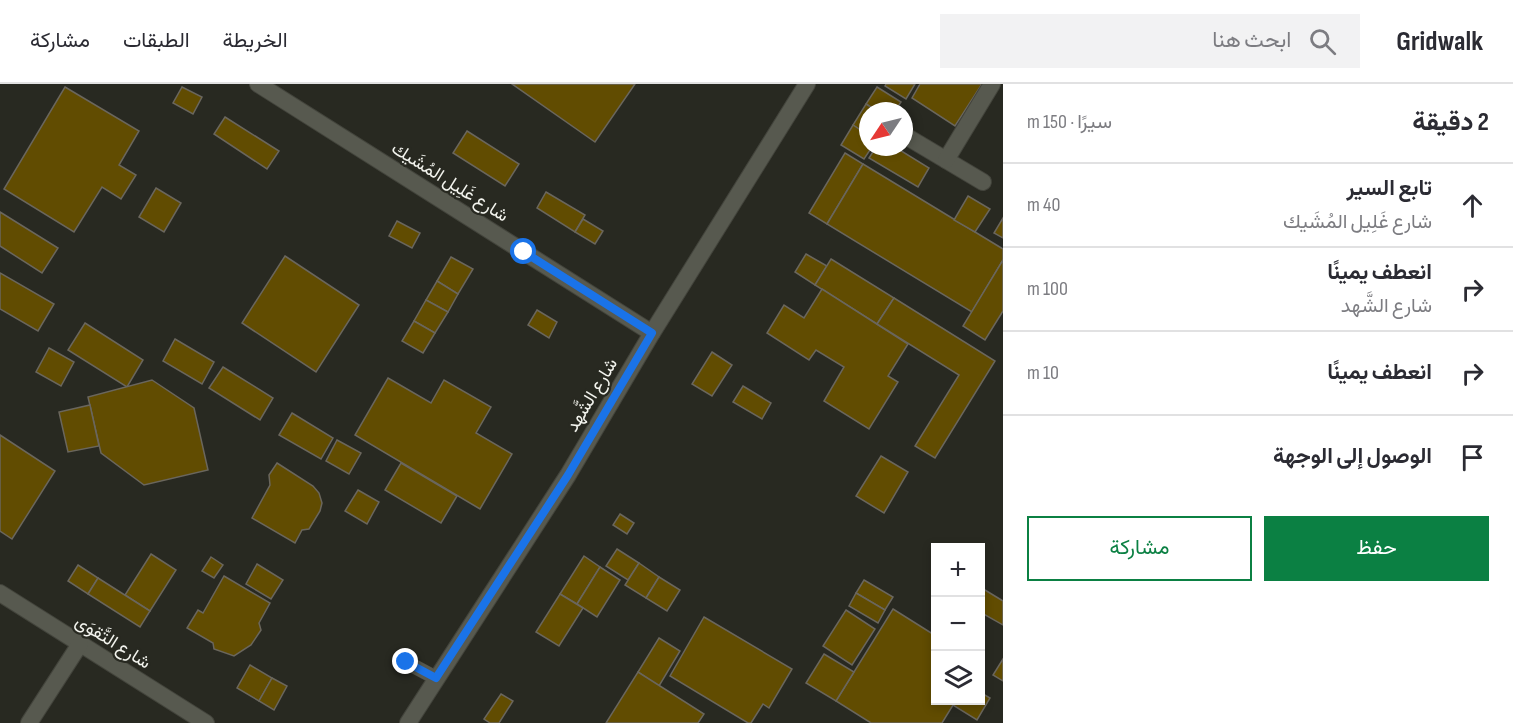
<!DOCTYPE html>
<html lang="ar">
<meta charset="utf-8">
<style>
body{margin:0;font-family:"Sofia Sans Condensed",Vazirmatn,sans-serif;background:#f2f2f3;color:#2b2b33;direction:rtl}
.controls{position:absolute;right:18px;bottom:18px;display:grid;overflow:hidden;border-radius:0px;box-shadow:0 3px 9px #0003}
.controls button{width:54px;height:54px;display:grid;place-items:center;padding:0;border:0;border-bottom:2px solid #e1e1e2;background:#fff;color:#2b2b33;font:30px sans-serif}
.compass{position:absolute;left:859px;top:18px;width:54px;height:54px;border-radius:50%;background:#fff;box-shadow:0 3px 9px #0003;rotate:235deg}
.stop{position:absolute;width:18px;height:18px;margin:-14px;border:4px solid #1a73e8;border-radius:50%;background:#fff}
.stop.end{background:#1a73e8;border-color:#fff;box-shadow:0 2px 6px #0008}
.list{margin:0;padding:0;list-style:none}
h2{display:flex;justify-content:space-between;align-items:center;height:78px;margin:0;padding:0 24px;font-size:26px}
h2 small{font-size:20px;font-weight:400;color:#7c7c81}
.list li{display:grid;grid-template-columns:39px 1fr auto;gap:18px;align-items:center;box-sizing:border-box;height:84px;padding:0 24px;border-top:2px solid #e1e1e2}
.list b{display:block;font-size:22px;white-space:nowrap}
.list p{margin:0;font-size:20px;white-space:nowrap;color:#7c7c81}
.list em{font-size:20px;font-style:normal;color:#7c7c81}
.actions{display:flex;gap:12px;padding:18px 24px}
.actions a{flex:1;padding:14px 0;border:2px solid #0b8043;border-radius:0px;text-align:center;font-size:21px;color:#0b8043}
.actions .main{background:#0b8043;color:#fff}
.icon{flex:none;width:33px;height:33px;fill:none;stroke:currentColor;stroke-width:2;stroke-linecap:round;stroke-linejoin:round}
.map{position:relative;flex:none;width:1003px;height:639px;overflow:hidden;direction:ltr}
header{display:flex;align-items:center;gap:36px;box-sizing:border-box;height:84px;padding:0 30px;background:#fff;border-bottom:2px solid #e1e1e2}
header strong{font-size:28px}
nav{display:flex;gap:33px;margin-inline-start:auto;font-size:21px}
.search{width:420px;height:54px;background:#f2f2f3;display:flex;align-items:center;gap:15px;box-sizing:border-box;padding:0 21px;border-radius:0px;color:#7c7c81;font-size:22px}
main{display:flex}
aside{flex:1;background:#fff}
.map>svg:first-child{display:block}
.building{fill:#614c01;stroke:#6a665d;stroke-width:1.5}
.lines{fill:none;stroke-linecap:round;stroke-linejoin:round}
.service-casing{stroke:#43443c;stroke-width:15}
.minor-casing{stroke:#43443c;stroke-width:18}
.service{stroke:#57594f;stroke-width:14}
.minor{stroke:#57594f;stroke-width:16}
.route{stroke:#1a73e8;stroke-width:8}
.labels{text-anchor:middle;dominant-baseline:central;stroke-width:4.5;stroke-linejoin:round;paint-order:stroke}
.street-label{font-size:18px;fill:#f3f4ee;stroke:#282921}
</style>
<header>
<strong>Gridwalk</strong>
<div class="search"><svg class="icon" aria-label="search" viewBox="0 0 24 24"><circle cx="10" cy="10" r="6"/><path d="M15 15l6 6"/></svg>ابحث هنا</div>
<nav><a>الخريطة</a><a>الطبقات</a><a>مشاركة</a></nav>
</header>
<main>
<aside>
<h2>2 دقيقة<small>سيرًا · 150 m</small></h2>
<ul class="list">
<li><svg class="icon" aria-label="ahead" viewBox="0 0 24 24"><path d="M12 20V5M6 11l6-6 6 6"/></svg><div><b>تابع السير</b><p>شارع غَلِيل المُشَيك</p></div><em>40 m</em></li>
<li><svg class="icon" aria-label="right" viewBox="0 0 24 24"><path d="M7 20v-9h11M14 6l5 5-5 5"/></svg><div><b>انعطف يمينًا</b><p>شارع الشَّهد</p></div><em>100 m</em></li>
<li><svg class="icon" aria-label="right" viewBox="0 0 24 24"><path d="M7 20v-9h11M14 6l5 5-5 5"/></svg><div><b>انعطف يمينًا</b></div><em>10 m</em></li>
<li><svg class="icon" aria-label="arrive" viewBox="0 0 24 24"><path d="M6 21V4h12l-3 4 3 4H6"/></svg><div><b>الوصول إلى الوجهة</b></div></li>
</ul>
<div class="actions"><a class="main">حفظ</a><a>مشاركة</a></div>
</aside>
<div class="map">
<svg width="1003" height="639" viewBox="0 0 1003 639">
<rect width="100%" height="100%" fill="#282921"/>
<g class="building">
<polygon points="512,0 635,0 595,58"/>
<polygon points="886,0 915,0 906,15 885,2"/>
<polygon points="920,0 982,0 955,42 912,14"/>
<polygon points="65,3 139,47 119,81 136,91 121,115 102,103 74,148 4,105"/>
<polygon points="182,3 202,13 193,30 173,19"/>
<polygon points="877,3 901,18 895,27 877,27 866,20"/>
<polygon points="866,20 877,27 868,27 868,51 853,41"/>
<polygon points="225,33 279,67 267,85 214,50"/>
<polygon points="853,41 868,51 868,63 872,63 864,75 841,61"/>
<polygon points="467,47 519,80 505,102 453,69"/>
<polygon points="876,63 895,63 929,84 918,103 869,74"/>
<polygon points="845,69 863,80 827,140 809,129"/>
<polygon points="863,80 1003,165 1003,176 972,228 827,140"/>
<polygon points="156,104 181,119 164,148 139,133"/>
<polygon points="546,108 585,131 575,148 537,124"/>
<polygon points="968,112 990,125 975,148 954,136"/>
<polygon points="0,128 58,164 42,189 0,162"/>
<polygon points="1003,134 1003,154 994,149"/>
<polygon points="583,135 603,147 595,160 575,148"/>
<polygon points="397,137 420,149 412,164 389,152"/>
<polygon points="806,170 827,182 815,201 795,188"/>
<polygon points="285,172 359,221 316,288 242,239"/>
<polygon points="451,173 473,185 458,210 437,197"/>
<polygon points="831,175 894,214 877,240 815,201"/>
<polygon points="1003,176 1003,227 985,256 963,242"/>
<polygon points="0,189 54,220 38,247 0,225"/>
<polygon points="437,197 458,210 448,228 426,216"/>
<polygon points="822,205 908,260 888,292 898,298 869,345 824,317 844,283 816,266 809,276 767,249 784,221 804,234"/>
<polygon points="894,214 995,277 935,374 915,362 959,291 877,240"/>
<polygon points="426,216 448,228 435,249 414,237"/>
<polygon points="537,226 557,238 549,254 528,241"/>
<polygon points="414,237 435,249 423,269 402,257"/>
<polygon points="85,239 143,276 127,303 68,266"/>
<polygon points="175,255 214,278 202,300 163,277"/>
<polygon points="49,264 74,278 61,302 36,288"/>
<polygon points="712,268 732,281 712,312 692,300"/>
<polygon points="223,283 273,314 260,336 209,304"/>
<polygon points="388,294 431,319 444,296 491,323 476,349 512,370 480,425 355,351"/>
<polygon points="152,296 194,324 208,386 144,401 101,369 88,313"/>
<polygon points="743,302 771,319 762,335 733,318"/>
<polygon points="90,321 99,362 68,368 59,328"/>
<polygon points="292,329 333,354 321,375 279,351"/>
<polygon points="0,351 55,387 12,455 0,447"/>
<polygon points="337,356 361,369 349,390 326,377"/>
<polygon points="881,372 908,388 884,429 856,412"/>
<polygon points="277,379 313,402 319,409 322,419 320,427 309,445 302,446 295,459 252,434 270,401 269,391"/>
<polygon points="401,379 457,412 441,439 385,406"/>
<polygon points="358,406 379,418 367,440 345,427"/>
<polygon points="620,430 634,439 627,450 613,441"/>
<polygon points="617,465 639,479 628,496 606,482"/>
<polygon points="151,470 176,486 150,527 125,511"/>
<polygon points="584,472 600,483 577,520 560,510"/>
<polygon points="211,473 223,481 214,494 202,487"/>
<polygon points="639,479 659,493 646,514 625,501"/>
<polygon points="257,480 283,496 271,515 246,500"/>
<polygon points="78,481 98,494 88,510 68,497"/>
<polygon points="600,483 620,496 597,533 577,520"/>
<polygon points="224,492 270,519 259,539 261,546 251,561 234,572 214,565 213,559 187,544 198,526 203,529"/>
<polygon points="659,493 680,506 667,527 646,514"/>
<polygon points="98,494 150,527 140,543 88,510"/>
<polygon points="864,496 893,513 885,526 856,509"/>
<polygon points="980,503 1003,517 1003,541 980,528"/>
<polygon points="856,509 885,526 878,539 849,522"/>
<polygon points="560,510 583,524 559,562 536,548"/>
<polygon points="893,525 936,552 936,616 980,616 980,608 990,614 977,636 953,621 942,639 871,639 836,617"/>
<polygon points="846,526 875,545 852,581 823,562"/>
<polygon points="704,533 792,585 769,624 763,620 751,639 748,639 670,592"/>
<polygon points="659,554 680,567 659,602 638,588"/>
<polygon points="824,570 854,588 836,617 806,599"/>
<polygon points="1003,575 1003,597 993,591"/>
<polygon points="250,581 272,594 259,617 237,604"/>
<polygon points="638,588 704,630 698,639 606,639"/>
<polygon points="272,594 287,602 274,626 259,617"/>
<polygon points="501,610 513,617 499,639 490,639 484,635"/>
</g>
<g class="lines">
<defs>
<polyline id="service" points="406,578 436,594"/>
<g id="minor">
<polyline points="258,0 652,249"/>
<polyline points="904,51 983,98"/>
<polyline points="946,76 992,0"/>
<polyline points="0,509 206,639"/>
<polyline points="29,639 80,560"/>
<polyline points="408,639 568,391 652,249 807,0"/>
</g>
</defs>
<use href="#service" class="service-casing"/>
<use href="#minor" class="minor-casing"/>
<use href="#service" class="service"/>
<use href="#minor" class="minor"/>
</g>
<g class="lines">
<polyline class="route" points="406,578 436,594 568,391 652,249 524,168"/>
</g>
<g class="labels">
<g class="street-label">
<text transform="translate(450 98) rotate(32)">شارع غَلِيل المُشَيك</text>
<text transform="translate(592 311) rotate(-59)">شارع الشَّهد</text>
<text transform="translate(113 558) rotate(32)">شارع التَّقوَى</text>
</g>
</g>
</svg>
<div class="controls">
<button>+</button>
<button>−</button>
<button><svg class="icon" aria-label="layers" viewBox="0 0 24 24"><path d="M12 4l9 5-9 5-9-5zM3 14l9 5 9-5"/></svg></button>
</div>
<svg class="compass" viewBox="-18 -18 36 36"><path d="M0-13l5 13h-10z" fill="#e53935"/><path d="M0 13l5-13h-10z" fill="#7c7c81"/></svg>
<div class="stop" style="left:524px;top:168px"></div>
<div class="stop end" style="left:406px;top:578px"></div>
</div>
</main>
